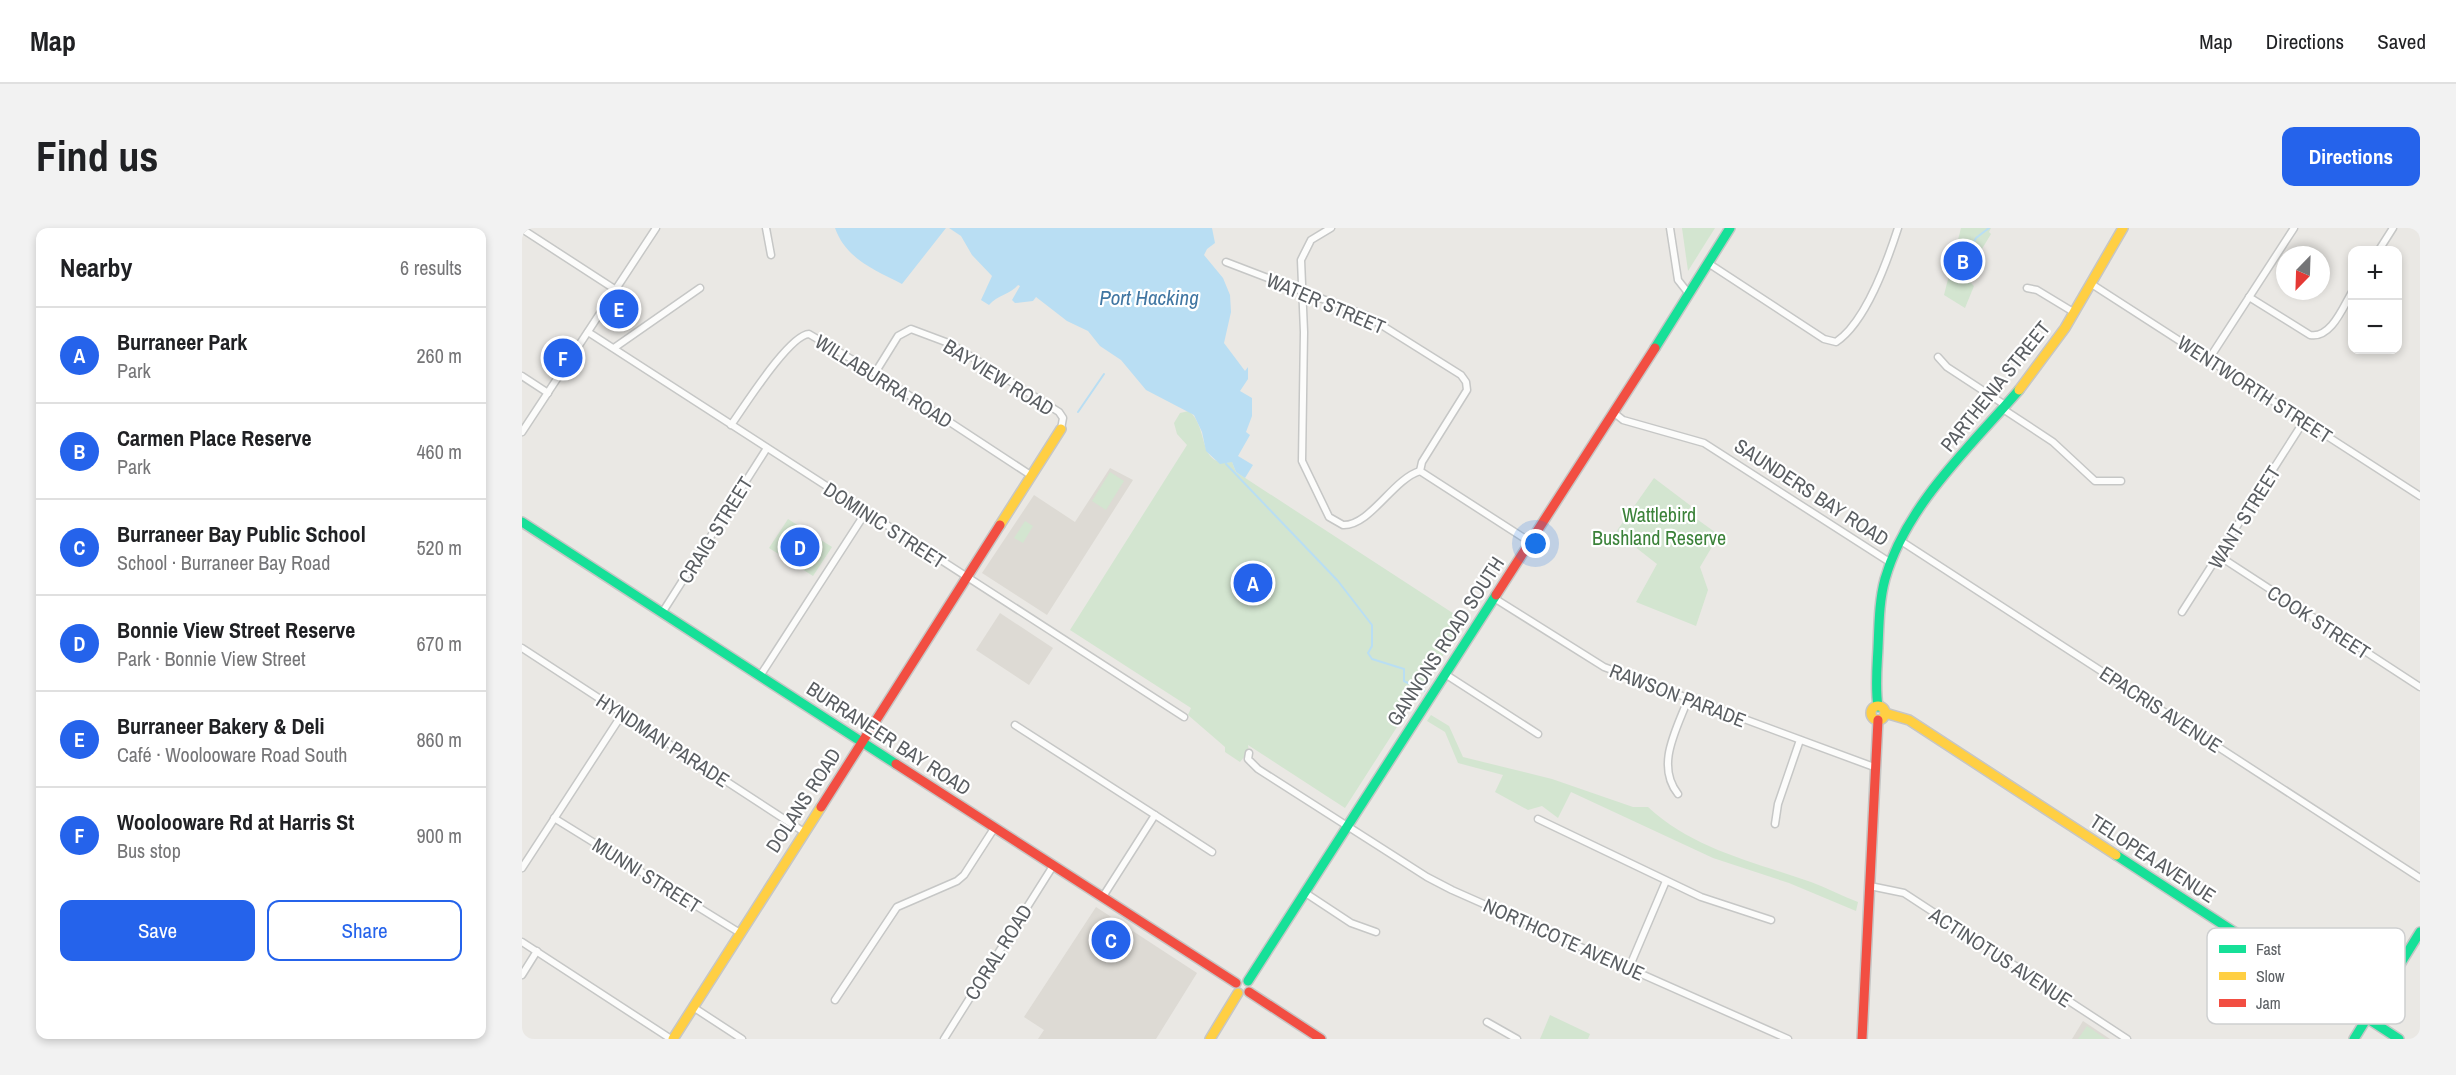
<!DOCTYPE html>
<meta charset="utf-8">
<style>
body{margin:0;font-family:"Archivo Narrow",sans-serif;background:#f2f2f2;color:#202124}
.controls{position:absolute;right:18px;top:18px;display:grid;overflow:hidden;border-radius:12px;box-shadow:0 3px 9px #0003}
.controls button{width:54px;height:54px;display:grid;place-items:center;padding:0;border:0;border-bottom:2px solid #e0e0e0;background:#fff;color:#202124;font:30px sans-serif}
.compass{position:absolute;left:1754px;top:18px;width:54px;height:54px;border-radius:50%;background:#fff;box-shadow:0 3px 9px #0003;rotate:203deg}
.you{position:absolute;left:1014px;top:316px;width:21px;height:21px;margin:-15px;border:4px solid #fff;border-radius:50%;background:#1a73e8;box-shadow:0 0 0 9px #1a73e833}
.badge{display:grid;place-items:center;width:39px;height:39px;border-radius:50%;background:#2563eb;color:#fff;font-size:20px;font-weight:700}
.pin{position:absolute;translate:-50% -50%;border:3px solid #fff;box-shadow:0 2px 6px #0006}
.list{margin:0;padding:0;list-style:none}
h2{display:flex;justify-content:space-between;align-items:center;height:78px;margin:0;padding:0 24px;font-size:26px}
h2 small{font-size:20px;font-weight:400;color:#757577}
.list li{display:grid;grid-template-columns:39px 1fr auto;gap:18px;align-items:center;box-sizing:border-box;height:96px;padding:0 24px;border-top:2px solid #e0e0e0}
.list b{display:block;font-size:22px;white-space:nowrap}
.list p{margin:0;font-size:20px;white-space:nowrap;color:#757577}
.list em{font-size:20px;font-style:normal;color:#757577}
.actions{display:flex;gap:12px;padding:18px 24px}
.actions a{flex:1;padding:14px 0;border:2px solid #2563eb;border-radius:12px;text-align:center;font-size:21px;color:#2563eb}
.actions .main{background:#2563eb;color:#fff}
.map{position:relative;flex:none;width:1898px;height:811px;overflow:hidden;border-radius:12px}
header{display:flex;align-items:center;gap:36px;box-sizing:border-box;height:84px;padding:0 30px;background:#fff;border-bottom:2px solid #e0e0e0}
header strong{font-size:28px}
nav{display:flex;gap:33px;margin-inline-start:auto;font-size:21px}
.intro{display:flex;align-items:center;justify-content:space-between;box-sizing:border-box;height:144px;padding:0 36px}
h1{margin:0;font-size:42px}
.button{padding:15px 27px;border-radius:12px;background:#2563eb;color:#fff;font-size:21px;font-weight:700}
main{display:flex;gap:36px;padding:0 36px}
aside{flex:1;background:#fff;border-radius:12px;box-shadow:0 3px 9px #0003}
.map>svg:first-child{display:block}
.education{fill:#dddad4}
.green{fill:#d3e5d0}
.water{fill:#b9def3}
.lines{fill:none;stroke-linecap:round;stroke-linejoin:round}
.stream{stroke:#b9def3;stroke-width:2}
.street-casing{stroke:#c6c7c6;stroke-width:9}
.fast-casing{stroke:#c6c6c5;stroke-width:12}
.slow-casing{stroke:#c6c6c5;stroke-width:12}
.jam-casing{stroke:#c6c6c5;stroke-width:12}
.street{stroke:#fcfcfb;stroke-width:6}
.fast{stroke:#16e098;stroke-width:9}
.slow{stroke:#ffcf43;stroke-width:9}
.jam{stroke:#f24e42;stroke-width:9}
.labels{text-anchor:middle;dominant-baseline:central;stroke-width:4.5;stroke-linejoin:round;paint-order:stroke}
.street-label{font-size:20px;fill:#5a5e62;stroke:#fff}
.park-label{font-size:20px;fill:#3b8239;stroke:#fff}
.water-label{font-size:21px;font-style:italic;fill:#4076a2;stroke:#fff}
.key{fill:#fff;stroke:#cecfd0;stroke-width:1.5}
.key-label{font-size:16px;fill:#5a5e62}
</style>
<header>
<strong>Map</strong>
<nav><a>Map</a><a>Directions</a><a>Saved</a></nav>
</header>
<div class="intro"><h1>Find us</h1><a class="button">Directions</a></div>
<main>
<aside>
<h2>Nearby<small>6 results</small></h2>
<ul class="list">
<li><span class="badge">A</span><div><b>Burraneer Park</b><p>Park</p></div><em>260 m</em></li>
<li><span class="badge">B</span><div><b>Carmen Place Reserve</b><p>Park</p></div><em>460 m</em></li>
<li><span class="badge">C</span><div><b>Burraneer Bay Public School</b><p>School · Burraneer Bay Road</p></div><em>520 m</em></li>
<li><span class="badge">D</span><div><b>Bonnie View Street Reserve</b><p>Park · Bonnie View Street</p></div><em>670 m</em></li>
<li><span class="badge">E</span><div><b>Burraneer Bakery &amp; Deli</b><p>Café · Woolooware Road South</p></div><em>860 m</em></li>
<li><span class="badge">F</span><div><b>Woolooware Rd at Harris St</b><p>Bus stop</p></div><em>900 m</em></li>
</ul>
<div class="actions"><a class="main">Save</a><a>Share</a></div>
</aside>
<div class="map">
<svg width="1898" height="811" viewBox="0 0 1898 811">
<rect width="100%" height="100%" fill="#eae8e4"/>
<g class="education">
<polygon points="588,240 611,252 525,387 460,345 512,267 553,294"/>
<polygon points="478,385 531,420 507,457 454,422"/>
<polygon points="574,679 675,745 634,811 516,811 522,802 502,789"/>
<polygon points="1561,793 1588,811 1550,811"/>
</g>
<g class="green">
<polygon points="1160,0 1193,0 1166,43"/>
<polygon points="1439,0 1469,0 1467,4 1469,6 1443,49 1452,58 1443,80 1422,67"/>
<path d="M 667,183 C 688,201 674,239 710,234 L 714,244 L 943,393 L 823,580 L 726,517 L 727,523 L 718,534 L 703,524 L 703,519 L 666,487 L 669,480 L 548,402 L 665,217 L 655,206 L 652,195 L 658,185 Z"/>
<polygon points="588,244 602,253 584,282 570,273"/>
<polygon points="1132,250 1169,278 1165,284 1197,307 1178,339 1186,362 1174,398 1114,374 1135,336 1094,304"/>
<polygon points="266,291 310,319 291,348 247,320"/>
<polygon points="503,293 511,298 501,315 492,310"/>
<path d="M 909,487 L 927,498 L 941,529 L 1030,551 L 1111,579 L 1126,579 C 1171,621 1232,634 1289,654 C 1305,660 1320,668 1336,674 L 1334,683 L 1267,655 L 1191,630 L 1049,564 L 1036,590 L 1020,578 L 1006,582 L 973,564 L 981,547 L 936,535 L 923,504 L 905,493 Z"/>
<polygon points="1028,787 1068,806 1066,811 1018,811"/>
<polygon points="1565,798 1584,811 1556,811"/>
</g>
<g class="water">
<path d="M 313,0 L 424,0 L 380,56 C 353,42 324,31 313,0 Z"/>
<path d="M 427,0 L 690,0 L 693,15 L 685,21 L 682,27 L 701,50 L 708,67 L 709,84 L 702,115 L 723,143 L 726,139 L 726,151 L 718,163 L 730,170 L 730,188 L 724,204 L 728,207 L 716,228 L 731,237 L 723,250 L 714,244 L 710,234 L 698,236 L 684,223 L 680,204 L 672,187 L 624,162 L 599,132 L 578,118 L 566,103 L 545,93 L 514,69 L 511,73 L 493,75 L 490,72 L 498,58 L 496,57 C 489,66 475,67 467,77 L 459,72 L 470,48 L 450,27 L 439,8 Z"/>
</g>
<g class="lines">
<g class="stream">
<polyline points="1443,54 1437,44 1454,10 1467,0"/>
<polyline points="556,184 582,146"/>
<polyline points="704,236 816,353 850,397 850,418 846,425 850,431 882,441 882,453 902,463"/>
</g>
<defs>
<g id="street">
<polyline points="244,0 249,27"/>
<path d="M 809,0 L 789,12 L 779,32 L 782,104 L 780,233 L 807,289 L 821,297 C 848,298 871,251 898,243"/>
<polyline points="1148,0 1156,52 1167,66"/>
<polyline points="0,1 94,62"/>
<polyline points="1857,22 1871,0"/>
<polyline points="704,34 845,88 939,147 944,154 945,162 900,234 898,243 1008,314"/>
<path d="M 1186,35 L 1302,111 L 1314,114 C 1344,94 1365,34 1376,0"/>
<polyline points="1568,55 1898,268"/>
<polyline points="1505,60 1515,62 1553,85"/>
<path d="M 1727,69 L 1788,107 C 1809,111 1821,79 1830,64"/>
<polyline points="66,104 662,489"/>
<polyline points="92,120 178,60"/>
<polyline points="1416,129 1425,139 1480,175 1484,183 1531,214 1573,253 1599,253"/>
<polyline points="1687,131 1772,0"/>
<polyline points="353,145 376,108 389,101 429,116 537,184 541,190 539,201"/>
<polyline points="0,148 26,165"/>
<polyline points="1091,184 1101,192 1182,215 1369,335"/>
<path d="M 209,197 C 222,179 267,107 287,106 L 353,145 L 510,248"/>
<polyline points="0,204 134,0"/>
<polyline points="1379,313 1898,650"/>
<polyline points="1697,328 1898,459"/>
<polyline points="972,370 1082,439 1352,539"/>
<polyline points="1660,384 1782,193"/>
<polyline points="140,385 245,220"/>
<polyline points="0,420 282,604"/>
<polyline points="923,446 1016,506"/>
<polyline points="238,448 344,284"/>
<polyline points="493,497 633,587 580,670"/>
<polyline points="727,525 726,531 736,541 905,649 930,662 1266,811"/>
<path d="M 1156,566 C 1133,537 1155,501 1166,471"/>
<polyline points="633,587 690,624"/>
<polyline points="32,590 218,705"/>
<polyline points="1016,591 1179,669 1249,692"/>
<polyline points="1253,596 1256,576 1278,512"/>
<polyline points="0,640 101,485"/>
<polyline points="1348,658 1382,665 1605,811"/>
<polyline points="782,664 829,695 854,704"/>
<polyline points="0,714 149,811"/>
<polyline points="1107,740 1144,653"/>
<polyline points="0,747 15,723"/>
<polyline points="313,772 375,679 435,653 442,647 473,599"/>
<polyline points="171,779 220,811"/>
<polyline points="965,794 995,811"/>
<polyline points="422,811 531,638"/>
</g>
<g id="fast">
<polyline points="1133,120 1208,0"/>
<polyline points="0,294 374,536"/>
<path d="M 1356,479 C 1353,459 1355,440 1356,420 C 1357,397 1357,373 1363,351 C 1384,277 1448,219 1497,162"/>
<polyline points="1594,627 1877,811"/>
<polyline points="726,753 974,367"/>
<polyline points="1832,811 1898,704"/>
</g>
<g id="slow">
<polyline points="1497,162 1543,100 1601,0"/>
<polyline points="478,297 539,201"/>
<circle cx="1356" cy="485" r="7"/>
<polyline points="1363,485 1387,492 1594,627"/>
<polyline points="151,811 299,579"/>
<polyline points="688,811 716,765"/>
</g>
<g id="jam">
<polyline points="974,367 1133,120"/>
<polyline points="374,536 714,755"/>
<polyline points="299,579 478,297"/>
<polyline points="727,764 799,811"/>
<polyline points="1340,811 1356,492"/>
</g>
</defs>
<use href="#street" class="street-casing"/>
<use href="#fast" class="fast-casing"/>
<use href="#slow" class="slow-casing"/>
<use href="#jam" class="jam-casing"/>
<use href="#street" class="street"/>
<use href="#fast" class="fast"/>
<use href="#slow" class="slow"/>
<use href="#jam" class="jam"/>
</g>
<g class="labels">
<g class="street-label">
<text transform="translate(804 75) rotate(23)">WATER STREET</text>
<text transform="translate(477 149) rotate(32)">BAYVIEW ROAD</text>
<text transform="translate(362 153) rotate(32)">WILLABURRA ROAD</text>
<text transform="translate(1473 158) rotate(-51)">PARTHENIA STREET</text>
<text transform="translate(1733 161) rotate(33)">WENTWORTH STREET</text>
<text transform="translate(1290 264) rotate(33)">SAUNDERS BAY ROAD</text>
<text transform="translate(1722 289) rotate(-58)">WANT STREET</text>
<text transform="translate(363 297) rotate(33)">DOMINIC STREET</text>
<text transform="translate(193 302) rotate(-58)">CRAIG STREET</text>
<text transform="translate(1797 394) rotate(33)">COOK STREET</text>
<text transform="translate(923 413) rotate(-57)">GANNONS ROAD SOUTH</text>
<text transform="translate(1156 467) rotate(21)">RAWSON PARADE</text>
<text transform="translate(1639 481) rotate(33)">EPACRIS AVENUE</text>
<text transform="translate(367 510) rotate(33)">BURRANEER BAY ROAD</text>
<text transform="translate(141 512) rotate(33)">HYNDMAN PARADE</text>
<text transform="translate(281 572) rotate(-57)">DOLANS ROAD</text>
<text transform="translate(1631 630) rotate(33)">TELOPEA AVENUE</text>
<text transform="translate(125 647) rotate(32)">MUNNI STREET</text>
<text transform="translate(1042 711) rotate(24)">NORTHCOTE AVENUE</text>
<text transform="translate(476 724) rotate(-58)">CORAL ROAD</text>
<text transform="translate(1479 729) rotate(33)">ACTINOTUS AVENUE</text>
</g>
<g class="park-label">
<text x="1137" y="286">Wattlebird<tspan x="1137" dy="23">Bushland Reserve</tspan></text>
</g>
<g class="water-label">
<text x="627" y="69">Port Hacking</text>
</g>
</g>
<rect x="1685" y="700" width="198" height="96" rx="9" class="key"/>
<rect x="1697" y="717" width="27" height="8" fill="#16e098"/>
<rect x="1697" y="744" width="27" height="8" fill="#ffcf43"/>
<rect x="1697" y="771" width="27" height="8" fill="#f24e42"/>
<g class="key-label">
<text x="1734" y="727">Fast</text>
<text x="1734" y="754">Slow</text>
<text x="1734" y="781">Jam</text>
</g>
</svg>
<div class="controls">
<button>+</button>
<button>−</button>
</div>
<svg class="compass" viewBox="-18 -18 36 36"><path d="M0-13l5 13h-10z" fill="#e53935"/><path d="M0 13l5-13h-10z" fill="#757577"/></svg>
<div class="you"></div>
<div class="pin badge" style="left:731px;top:355px">A</div>
<div class="pin badge" style="left:1441px;top:33px">B</div>
<div class="pin badge" style="left:589px;top:712px">C</div>
<div class="pin badge" style="left:278px;top:319px">D</div>
<div class="pin badge" style="left:97px;top:81px">E</div>
<div class="pin badge" style="left:41px;top:130px">F</div>
</div>
</main>
